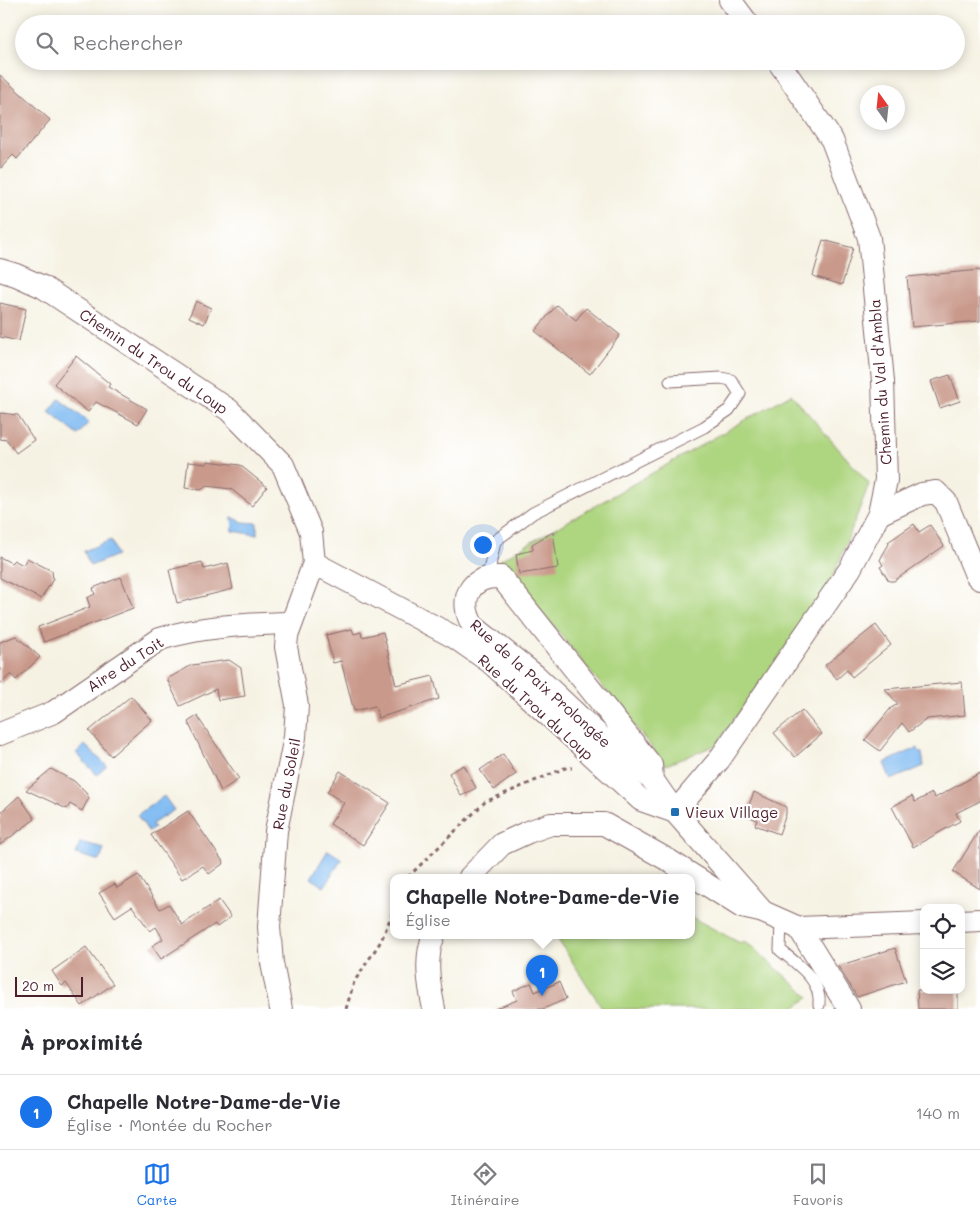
<!DOCTYPE html>
<html lang="fr">
<meta charset="utf-8">
<style>
body{margin:0;font-family:Mali,sans-serif;background:#f2f2f3;color:#2b2b33}
.controls{position:absolute;right:15px;bottom:15px;display:grid;overflow:hidden;border-radius:10px;box-shadow:0 2px 12px #0003}
.controls button{width:45px;height:45px;display:grid;place-items:center;padding:0;border:0;border-bottom:1px solid #e1e1e2;background:#fff;color:#2b2b33;font:25px sans-serif}
.compass{position:absolute;left:860px;top:85px;width:45px;height:45px;border-radius:50%;background:#fff;box-shadow:0 2px 12px #0003;rotate:345deg}
.scale{position:absolute;left:15px;bottom:12px;width:68px;box-sizing:border-box;padding-left:5px;border:2px solid #4a1f2b;border-top:0;font-size:14px;line-height:18px;white-space:nowrap;color:#4a1f2b;-webkit-text-stroke:4px #fff;paint-order:stroke}
.you{position:absolute;left:482px;top:544px;width:18px;height:18px;margin:-12px;border:4px solid #fff;border-radius:50%;background:#1a73e8;box-shadow:0 0 0 8px #1a73e833}
.badge{display:grid;place-items:center;width:32px;height:32px;border-radius:50%;background:#1a73e8;color:#fff;font-size:16px;font-weight:700}
.pin{position:absolute;translate:-50% -41px;filter:drop-shadow(0 1px 2px #0008)}
.pin::after{content:'';position:absolute;top:26px;width:18px;height:15px;background:inherit;clip-path:polygon(0 0,100% 0,50% 100%)}
.popup{position:absolute;left:390px;top:874px;width:305px;height:65px;box-sizing:border-box;display:grid;place-content:center;border-radius:10px;background:#fff;filter:drop-shadow(0 1px 4px #0005);font-size:16px;white-space:nowrap;color:#7c7c81}
.popup b{font-size:19px;color:#2b2b33}
.popup::after{content:'';position:absolute;left:50%;top:100%;margin-left:-10px;border:10px solid transparent;border-top-color:#fff}
.list{margin:0;padding:0;list-style:none}
h2{display:flex;justify-content:space-between;align-items:center;height:65px;margin:0;padding:0 20px;font-size:21px}
h2 small{font-size:16px;font-weight:400;color:#7c7c81}
.list li{display:grid;grid-template-columns:32px 1fr auto;gap:15px;align-items:center;box-sizing:border-box;height:75px;padding:0 20px;border-top:1px solid #e1e1e2}
.list b{display:block;font-size:19px;white-space:nowrap}
.list p{margin:0;font-size:16px;white-space:nowrap;color:#7c7c81}
.list em{font-size:16px;font-style:normal;color:#7c7c81}
.icon{flex:none;width:28px;height:28px;fill:none;stroke:currentColor;stroke-width:2;stroke-linecap:round;stroke-linejoin:round}
.map{position:relative;flex:none;width:980px;height:1009px;overflow:hidden}
.search{position:absolute;background:#fff;box-shadow:0 2px 12px #0003;left:15px;right:15px;top:15px;height:55px;display:flex;align-items:center;gap:12px;box-sizing:border-box;padding:0 18px;border-radius:28px;color:#7c7c81;font-size:19px}
.sheet{height:140px;background:#fff}
nav{display:flex;justify-content:space-around;align-items:center;box-sizing:border-box;height:70px;border-top:1px solid #e1e1e2;background:#fff;font-size:14px;color:#7c7c81}
nav a{display:grid;justify-items:center;gap:2px}
nav .on{color:#1a73e8}
.map>svg:first-child{display:block}
.green{fill:#aed580;stroke:#7c7a56}
.water{fill:#80bbf2;stroke:#656d8e}
.building{fill:#c99a8b}
.lines{fill:none;stroke-linecap:round;stroke-linejoin:round}
.service-casing{stroke:#86696b;stroke-width:13}
.minor-casing{stroke:#86696b;stroke-width:24}
.path{stroke:#86696b;stroke-width:3;stroke-dasharray:4 4;stroke-linecap:butt}
.service{stroke:#fff;stroke-width:11}
.minor{stroke:#fff;stroke-width:22}
.poi-dot{fill:#1f6fb2;stroke:#fff;stroke-width:2}
.labels{text-anchor:middle;dominant-baseline:central;stroke-width:4.5;stroke-linejoin:round;paint-order:stroke}
.street-label{font-size:15px;fill:#4a1f2b;stroke:#fff}
.poi-label{font-size:15px;fill:#4a1f2b;stroke:#fff;text-anchor:start}
</style>
<div class="map">
<svg width="980" height="1009" viewBox="0 0 980 1009">
<rect width="100%" height="100%" fill="#fff"/>
<filter id="ink" filterUnits="userSpaceOnUse"><feTurbulence type="fractalNoise" baseFrequency=".02" numOctaves="2"/><feDisplacementMap in="SourceGraphic" scale="10" xChannelSelector="R" yChannelSelector="G"/><feConvolveMatrix kernelMatrix="1 2 1 2 8 2 1 2 1" color-interpolation-filters="sRGB"/></filter>
<filter id="wash" filterUnits="userSpaceOnUse"><feTurbulence type="fractalNoise" baseFrequency=".0096" numOctaves="4" result="noise"/><feDisplacementMap in="SourceGraphic" scale="20" xChannelSelector="R" yChannelSelector="G"/><feGaussianBlur stdDeviation="1.12" result="paint"/><feColorMatrix in="noise" values="0 0 0 0 0 0 0 0 0 0 0 0 0 0 0 0 0 1.4 0 .05"/><feComposite in="paint" operator="in"/></filter>
<g filter="url(#wash)">
<rect width="100%" height="100%" fill="#f6f2e3"/>
<g class="green">
<polygon points="791,394 869,484 830,585 716,745 666,765 500,560"/>
<polygon points="691,917 740,943 742,941 751,946 809,997 793,1009 603,1009 555,935 691,935"/>
</g>
<g class="water">
<polygon points="59,399 89,422 78,435 49,412"/>
<polygon points="232,517 243,522 257,523 257,535 233,531"/>
<polygon points="111,540 117,555 90,566 84,551"/>
<polygon points="85,745 107,766 97,775 76,753"/>
<polygon points="917,748 919,752 922,753 924,766 891,780 884,763"/>
<polygon points="164,796 174,810 152,824 154,828 149,832 137,815"/>
<polygon points="80,842 104,848 100,861 76,854"/>
<polygon points="328,850 342,859 324,887 311,878"/>
</g>
<g id="blocks">
<g class="building">
<polygon points="0,75 50,120 17,159 13,155 0,169"/>
<polygon points="823,240 853,248 842,285 813,276"/>
<polygon points="980,270 980,321 912,327 907,277"/>
<polygon points="196,301 211,308 204,324 189,317"/>
<polygon points="0,303 26,309 19,341 0,337"/>
<polygon points="557,305 576,320 586,308 620,335 590,374 535,331"/>
<polygon points="76,356 110,384 108,387 147,409 138,424 96,402 88,412 54,384"/>
<polygon points="950,375 960,401 940,408 931,381"/>
<polygon points="0,413 18,415 34,440 16,453 7,440 0,439"/>
<polygon points="207,461 240,465 267,487 252,506 231,489 206,486 201,490 185,488 188,462 207,464"/>
<polygon points="914,524 919,532 930,525 944,546 894,581 889,581 880,567 883,565 880,560 883,554 889,544 888,542"/>
<polygon points="553,532 558,568 519,574 516,554 533,550 532,544"/>
<polygon points="0,557 11,563 14,560 23,565 27,558 52,571 53,579 41,599 0,578"/>
<polygon points="202,562 204,569 228,563 233,589 177,603 169,570"/>
<polygon points="121,577 133,608 44,642 38,627 90,607 87,598 95,594 93,588"/>
<polygon points="876,625 891,645 852,677 847,670 837,679 825,665"/>
<polygon points="352,629 354,634 361,632 362,637 383,632 396,685 433,676 439,699 378,718 375,706 354,711 341,661 333,663 326,635"/>
<polygon points="16,636 40,657 16,680 11,674 0,684 0,642"/>
<polygon points="229,660 241,668 245,696 218,700 216,689 180,706 167,679 192,665"/>
<polygon points="962,682 965,715 927,719 909,732 902,723 880,751 865,740 891,708 898,704 885,689"/>
<polygon points="131,696 152,720 111,756 89,731"/>
<polygon points="802,710 822,734 795,757 774,733"/>
<polygon points="197,716 239,779 221,791 188,722"/>
<polygon points="503,754 516,774 494,790 480,770"/>
<polygon points="464,765 476,788 461,796 449,773"/>
<polygon points="51,769 74,781 86,793 89,798 82,811 70,804 67,809 26,790"/>
<polygon points="340,771 390,803 363,845 330,824 344,803 327,792"/>
<polygon points="980,773 980,801 956,813 960,821 913,847 892,807 912,796 915,802 932,793 935,798"/>
<polygon points="754,792 786,807 786,814 779,834 755,825 757,820 745,815"/>
<polygon points="19,796 35,819 0,845 0,813"/>
<polygon points="188,811 224,863 209,874 203,866 182,879 151,835"/>
<polygon points="980,829 980,889 953,872"/>
<polygon points="138,875 160,909 169,904 182,925 219,900 231,917 217,927 215,924 161,959 152,946 163,939 156,927 150,931 132,906 115,917 99,893 115,884 117,888"/>
<polygon points="86,947 113,984 82,1006 66,983 62,986 52,971"/>
<polygon points="895,948 906,981 857,997 838,966"/>
<polygon points="559,982 566,999 543,1009 495,1009 517,1000 513,991 531,983 535,992"/>
<polygon points="917,990 958,990 958,1009 918,1009"/>
</g>
</g>
</g>
<g filter="url(#ink)">
<use href="#blocks" fill-opacity="0" stroke="#86696b" stroke-width="1"/>
<g class="lines">
<defs>
<g id="service">
<polyline points="488,576 495,541 533,513 704,427 729,410 740,394 731,380 721,378 670,381"/>
<path d="M 781,921 L 780,950 C 798,965 822,980 819,1005"/>
</g>
<g id="minor">
<polyline points="730,0 748,24"/>
<polyline points="0,270 16,275 43,287 229,410 283,465 311,532 314,563 287,636 286,647 297,705 295,737 276,831 269,927 272,963 281,1009"/>
<polyline points="879,514 922,494 936,492 946,502 976,575 980,579"/>
<polyline points="314,563 454,637 490,662 641,800 675,812"/>
<path d="M 0,734 L 54,712 L 160,639 C 202,626 247,624 291,623"/>
<path d="M 652,779 L 651,765 L 501,577 C 469,575 458,600 473,626 L 536,676 L 628,763 L 652,779 L 675,812 L 763,912 L 799,928 L 849,1009"/>
<polyline points="675,812 719,760 850,569 879,514 886,480 883,381 869,238 832,140 778,61"/>
<polyline points="470,877 502,844 528,832 551,824 604,824 668,860 742,907 760,911"/>
<polyline points="961,921 980,920"/>
<polyline points="799,928 924,923"/>
<path d="M 434,935 C 424,958 429,985 434,1009"/>
</g>
</defs>
<use href="#service" class="service-casing"/>
<use href="#minor" class="minor-casing"/>
<g class="path">
<polyline points="408,877 485,802 565,768 572,768"/>
<polyline points="346,1009 354,982 381,941 393,912"/>
</g>
<use href="#service" class="service"/>
<use href="#minor" class="minor"/>
</g>
</g>
<rect class="poi-dot" x="670" y="807" width="10" height="10" rx="2.5"/>
<g class="labels">
<g class="street-label">
<text transform="translate(154 361) rotate(34)">Chemin du Trou du Loup</text>
<text transform="translate(880 382) rotate(-94)">Chemin du Val d'Ambla</text>
<text transform="translate(125 664) rotate(-33)">Aire du Toit</text>
<text transform="translate(541 683) rotate(42)">Rue de la Paix Prolongée</text>
<text transform="translate(536 707) rotate(42)">Rue du Trou du Loup</text>
<text transform="translate(286 784) rotate(-79)">Rue du Soleil</text>
</g>
<g class="poi-label">
<text x="685" y="812">Vieux Village</text>
</g>
</g>
</svg>
<div class="controls">
<button><svg class="icon" aria-label="locate" viewBox="0 0 24 24"><circle cx="12" cy="12" r="6"/><path d="M12 2v4M12 18v4M2 12h4M18 12h4"/></svg></button>
<button><svg class="icon" aria-label="layers" viewBox="0 0 24 24"><path d="M12 4l9 5-9 5-9-5zM3 14l9 5 9-5"/></svg></button>
</div>
<svg class="compass" viewBox="-18 -18 36 36"><path d="M0-13l5 13h-10z" fill="#e53935"/><path d="M0 13l5-13h-10z" fill="#7c7c81"/></svg>
<div class="scale">20 m</div>
<div class="you"></div>
<div class="pin badge" style="left:542px;top:996px">1</div>
<div class="popup"><b>Chapelle Notre-Dame-de-Vie</b>Église</div>
<div class="search"><svg class="icon" aria-label="search" viewBox="0 0 24 24"><circle cx="10" cy="10" r="6"/><path d="M15 15l6 6"/></svg>Rechercher</div>
</div>
<section class="sheet">
<h2>À proximité<small></small></h2>
<ul class="list">
<li><span class="badge">1</span><div><b>Chapelle Notre-Dame-de-Vie</b><p>Église · Montée du Rocher</p></div><em>140 m</em></li>
</ul>
</section>
<nav>
<a class="on"><svg class="icon" aria-label="map" viewBox="0 0 24 24"><path d="M3 6l6-2 6 2 6-2v14l-6 2-6-2-6 2zM9 4v14M15 6v14"/></svg>Carte</a>
<a><svg class="icon" aria-label="directions" viewBox="0 0 24 24"><path d="M12 3l9 9-9 9-9-9zM9 14v-3h6M13 9l2 2-2 2"/></svg>Itinéraire</a>
<a><svg class="icon" aria-label="saved" viewBox="0 0 24 24"><path d="M7 4h10v16l-5-4-5 4z"/></svg>Favoris</a>
</nav>
